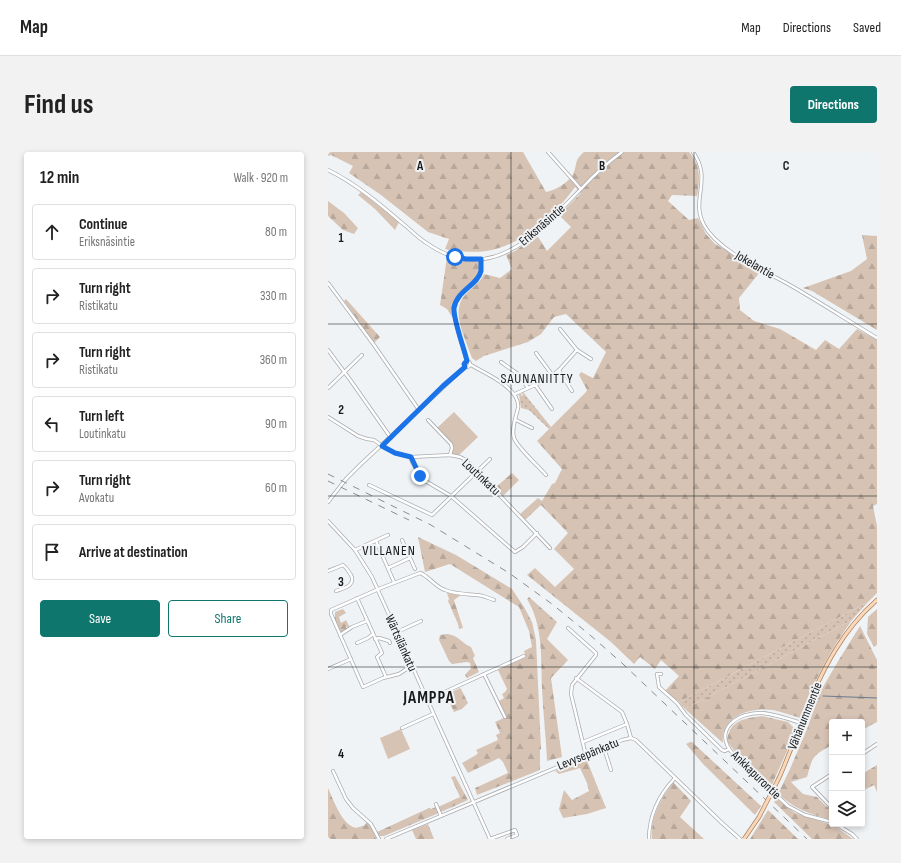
<!DOCTYPE html>
<meta charset="utf-8">
<style>
body{margin:0;font-family:"Sofia Sans Condensed",sans-serif;background:#f2f2f2;color:#222}
.controls{position:absolute;right:12px;bottom:12px;display:grid;overflow:hidden;border-radius:4px;box-shadow:0 2px 6px #0003}
.controls button{width:36px;height:36px;display:grid;place-items:center;padding:0;border:0;border-bottom:1px solid #e0e0e0;background:#fff;color:#222;font:20px sans-serif}
.stop{position:absolute;width:12px;height:12px;margin:-9px;border:3px solid #1a73e8;border-radius:50%;background:#fff}
.stop.end{background:#1a73e8;border-color:#fff;box-shadow:0 1px 4px #0008}
.list{margin:0;padding:0;list-style:none}
h2{display:flex;justify-content:space-between;align-items:center;height:52px;margin:0;padding:0 16px;font-size:17px}
h2 small{font-size:13px;font-weight:400;color:#767676}
.list li{display:grid;grid-template-columns:26px 1fr auto;gap:12px;align-items:center;box-sizing:border-box;height:56px;margin:0 8px 8px;padding:0 8px;border:1px solid #e0e0e0;border-radius:4px}
.list b{display:block;font-size:15px;white-space:nowrap}
.list p{margin:0;font-size:13px;white-space:nowrap;color:#767676}
.list em{font-size:13px;font-style:normal;color:#767676}
.actions{display:flex;gap:8px;padding:12px 16px}
.actions a{flex:1;padding:9px 0;border:1px solid #0f766e;border-radius:4px;text-align:center;font-size:14px;color:#0f766e}
.actions .main{background:#0f766e;color:#fff}
.icon{flex:none;width:22px;height:22px;fill:none;stroke:currentColor;stroke-width:2;stroke-linecap:round;stroke-linejoin:round}
.map{position:relative;flex:none;width:549px;height:687px;overflow:hidden;border-radius:4px}
header{display:flex;align-items:center;gap:24px;box-sizing:border-box;height:56px;padding:0 20px;background:#fff;border-bottom:1px solid #e0e0e0}
header strong{font-size:19px}
nav{display:flex;gap:22px;margin-inline-start:auto;font-size:14px}
.intro{display:flex;align-items:center;justify-content:space-between;box-sizing:border-box;height:96px;padding:0 24px}
h1{margin:0;font-size:28px}
.button{padding:10px 18px;border-radius:4px;background:#0f766e;color:#fff;font-size:14px;font-weight:700}
main{display:flex;gap:24px;padding:0 24px}
aside{flex:1;background:#fff;border-radius:4px;box-shadow:0 2px 6px #0003}
.map>svg:first-child{display:block}
.grass{fill:url(#grass-dots)}
.forest{fill:url(#forest-firs)}
.park{fill:#d6c3b4}
.lines{fill:none;stroke-linecap:round;stroke-linejoin:round}
.stream{stroke:#6b7b8e;stroke-width:1}
.minor-casing{stroke:#a9abaf;stroke-width:4}
.major-casing{stroke:#aa8362;stroke-width:4.5}
.minor{stroke:#fff;stroke-width:2.5}
.major{stroke:#fbd7b8;stroke-width:3}
.rail{stroke:#8a8c8e;stroke-width:1;stroke-dasharray:7 7;stroke-linecap:butt}
.major-bridge-casing{stroke:#aa8362;stroke-width:4.5;stroke-linecap:butt}
.major-bridge{stroke:#fbd7b8;stroke-width:3}
.route{stroke:#1a73e8;stroke-width:5}
.grid{fill:none;stroke:#18191a;stroke-width:1;stroke-opacity:0.55}
.labels{text-anchor:middle;dominant-baseline:central;stroke-width:4;stroke-linejoin:round;paint-order:stroke}
.street-label{font-size:13px;fill:#18191a;stroke:#f0f3f6}
.neighbourhood-label{font-size:14px;letter-spacing:1px;fill:#18191a;stroke:#f0f3f6}
.district-label{font-size:17px;font-weight:bold;letter-spacing:1px;fill:#18191a;stroke:#f0f3f6}
.grid-label{font-size:13px;text-anchor:middle;font-weight:bold;fill:#18191a;stroke:#f0f3f6;stroke-width:4;stroke-linejoin:round;paint-order:stroke}
</style>
<header>
<strong>Map</strong>
<nav><a>Map</a><a>Directions</a><a>Saved</a></nav>
</header>
<div class="intro"><h1>Find us</h1><a class="button">Directions</a></div>
<main>
<aside>
<h2>12 min<small>Walk · 920 m</small></h2>
<ul class="list">
<li><svg class="icon" aria-label="ahead" viewBox="0 0 24 24"><path d="M12 20V5M6 11l6-6 6 6"/></svg><div><b>Continue</b><p>Eriksnäsintie</p></div><em>80 m</em></li>
<li><svg class="icon" aria-label="right" viewBox="0 0 24 24"><path d="M7 20v-9h11M14 6l5 5-5 5"/></svg><div><b>Turn right</b><p>Ristikatu</p></div><em>330 m</em></li>
<li><svg class="icon" aria-label="right" viewBox="0 0 24 24"><path d="M7 20v-9h11M14 6l5 5-5 5"/></svg><div><b>Turn right</b><p>Ristikatu</p></div><em>360 m</em></li>
<li><svg class="icon" aria-label="left" viewBox="0 0 24 24"><path d="M17 20v-9H6M10 6l-5 5 5 5"/></svg><div><b>Turn left</b><p>Loutinkatu</p></div><em>90 m</em></li>
<li><svg class="icon" aria-label="right" viewBox="0 0 24 24"><path d="M7 20v-9h11M14 6l5 5-5 5"/></svg><div><b>Turn right</b><p>Avokatu</p></div><em>60 m</em></li>
<li><svg class="icon" aria-label="arrive" viewBox="0 0 24 24"><path d="M6 21V4h12l-3 4 3 4H6"/></svg><div><b>Arrive at destination</b></div></li>
</ul>
<div class="actions"><a class="main">Save</a><a>Share</a></div>
</aside>
<div class="map">
<svg width="549" height="687" viewBox="0 0 549 687">
<defs>
<pattern id="grass-dots" width="8" height="8" patternUnits="userSpaceOnUse"><rect width="8" height="8" fill="#d6c3b4"/><path d="M2 2h.1M6 6h.1" fill="none" stroke="#b7a79a" stroke-width="1.8" stroke-linecap="round"/></pattern>
<pattern id="forest-firs" width="22" height="20" patternUnits="userSpaceOnUse"><rect width="22" height="20" fill="#d6c3b4"/><path d="M5 1l3.5 6h-7zM16 11l3.5 6h-7z" fill="#b7a79a"/></pattern>
</defs>
<rect width="100%" height="100%" fill="#f0f3f6"/>
<g class="grass">
<polygon points="194,240 195,240 223,275 221,277 201,258 193,256 191,242 192,241 194,244 195,243"/>
<polygon points="540,450 524,468 357,557 351,550"/>
</g>
<g class="forest">
<path d="M 0,0 L 195,0 L 218,40 C 228,38 242,30 246,20 C 250,9 246,9 256,0 L 361,0 C 373,13 372,27 369,44 L 344,43 L 340,49 L 361,68 L 370,66 L 378,82 L 386,91 L 432,120 L 411,146 L 412,158 L 426,169 L 452,177 L 488,198 L 497,188 L 511,197 L 529,177 L 549,188 L 549,352 L 545,354 L 549,374 L 549,441 L 540,450 L 351,550 L 337,539 L 351,524 L 333,508 L 327,517 L 312,505 L 306,512 L 283,490 L 199,423 L 207,416 L 227,435 L 246,417 L 226,397 L 240,381 L 213,353 L 197,368 L 192,362 L 210,346 L 214,349 L 224,332 L 227,331 L 234,317 L 209,289 L 258,240 L 259,238 L 251,223 L 253,220 L 265,226 L 278,200 L 238,162 L 226,165 L 213,182 L 200,190 L 156,204 L 148,209 L 144,206 L 142,201 C 136,183 122,158 138,142 C 144,135 152,131 156,122 L 172,126 L 184,117 L 178,103 L 187,99 L 209,83 L 219,99 L 243,75 L 231,63 L 253,41 L 247,35 C 228,62 192,95 158,99 C 146,101 133,99 121,98 L 117,97 L 121,87 L 100,80 L 53,43 L 21,21 L 25,14 L 3,3 L 0,4 Z"/>
<polygon points="33,40 71,70 67,78 47,57 30,43"/>
<polygon points="0,49 16,61 30,76 26,82 15,78 0,64"/>
<polygon points="534,83 549,84 549,178 484,139 475,136 523,119 539,107"/>
<path d="M 119,105 L 151,110 C 151,113 152,117 151,120 C 150,124 146,127 143,130 C 130,142 122,149 126,168 L 119,157 L 112,153 Z"/>
<polygon points="18,147 52,185 46,191 16,149"/>
<polygon points="184,321 191,328 175,344 167,336"/>
<polygon points="90,385 128,403 184,437 196,455 204,470 208,488 213,597 212,598 212,618 149,643 147,636 180,621 175,610 171,606 140,621 134,611 148,603 150,601 148,598 170,588 168,583 172,581 167,570 178,565 171,549 176,546 174,542 177,540 179,537 170,518 198,505 196,499 204,495 201,479 191,455 122,412 97,420"/>
<polygon points="119,441 133,443 126,448 135,476 131,477 130,472 120,449 121,447"/>
<path d="M 201,445 L 229,470 L 219,487 L 240,508 L 223,526 L 234,605 L 219,609 C 218,585 215,560 214,536 C 213,505 215,473 199,447 Z"/>
<polygon points="15,457 18,461 11,465 13,471 18,468 22,476 21,476 18,474 19,478 13,482 7,467 7,460"/>
<polygon points="549,457 549,493 546,495 539,482 540,465"/>
<path d="M 524,468 C 501,500 486,529 472,566 C 463,563 454,560 445,558 C 422,555 392,564 395,591 L 357,557 Z"/>
<path d="M 532,474 L 549,508 L 549,570 L 534,578 L 534,570 L 504,570 L 504,593 C 484,604 485,604 479,625 L 463,630 L 475,642 L 489,645 L 499,655 L 504,654 L 504,668 C 480,661 470,659 450,642 L 462,617 L 479,577 L 492,540 L 512,506 Z"/>
<path d="M 119,482 C 131,483 134,492 143,495 L 147,504 L 145,506 L 151,520 L 139,526 L 137,523 L 143,516 L 142,511 L 139,510 L 124,512 L 121,509 L 111,488 L 112,483 Z"/>
<polygon points="132,536 133,537 140,551 134,557 126,560 118,543"/>
<path d="M 434,564 L 460,570 L 466,576 L 467,581 L 443,635 L 408,601 L 399,589 C 402,567 416,567 434,564 Z"/>
<polygon points="362,590 364,590 433,654 427,663 375,612 358,592"/>
<polygon points="258,606 278,656 259,662 235,666 231,657 236,638 244,648 261,639 259,631 252,616 231,622 227,619"/>
<polygon points="549,613 549,640 546,633 534,639 534,622"/>
<polygon points="127,624 140,648 113,660 110,655 132,645 123,625"/>
<path d="M 345,630 L 363,649 L 352,665 L 376,687 L 324,687 C 323,662 332,650 345,630 Z"/>
<path d="M 0,636 C 5,647 13,670 25,675 C 29,677 34,674 37,673 L 39,669 L 45,678 L 48,687 L 0,687 Z"/>
<polygon points="449,647 467,661 507,674 525,687 484,687 446,650"/>
<polygon points="108,655 111,661 56,684 51,684 49,680 101,656 103,657"/>
<polygon points="440,658 470,687 422,687"/>
<polygon points="100,672 106,687 88,687 84,678"/>
</g>
<g class="park">
<polygon points="126,260 150,285 131,303 123,303 125,293 109,276"/>
<polygon points="73,577 82,597 60,607 52,586"/>
</g>
<g class="lines">
<polyline class="stream" points="495,544 549,546"/>
<defs>
<g id="minor">
<polyline points="220,0 253,37"/>
<path d="M 365,0 C 385,28 362,47 376,73 C 390,99 435,118 460,132 C 490,149 519,168 549,186"/>
<path d="M 0,18 C 27,31 52,52 74,71 C 82,77 89,85 97,90 C 162,137 210,81 253,37 C 266,23 279,11 294,0"/>
<polyline points="0,131 46,193 91,258"/>
<polyline points="232,177 249,198 263,207"/>
<polyline points="0,198 23,229 63,286"/>
<polyline points="208,201 225,224"/>
<circle cx="139" cy="212" r="3"/>
<path d="M 139,209 C 136,197 125,167 126,156 C 129,138 150,133 153,119 C 153,115 153,111 153,107"/>
<polyline points="173,210 190,222 200,236"/>
<path d="M 143,213 C 156,221 193,236 190,256 C 188,265 183,277 186,286 C 189,295 211,315 218,323"/>
<polyline points="231,218 244,239"/>
<polyline points="208,234 224,257"/>
<polyline points="0,236 34,203"/>
<polyline points="187,242 218,228 231,218 249,198"/>
<polyline points="0,265 30,284 39,287 46,288 57,296 67,301 83,305 122,303 132,305 138,308 222,396"/>
<polyline points="100,268 123,292 124,296 122,303"/>
<polyline points="188,268 204,276"/>
<polyline points="83,305 84,310 94,327 123,344 187,400 195,395 209,381"/>
<polyline points="41,333 104,363 162,307"/>
<polyline points="0,350 18,327 32,313 137,215"/>
<polyline points="0,369 27,398 44,425 162,687"/>
<polyline points="74,388 87,417"/>
<polyline points="48,389 66,430"/>
<polyline points="27,398 60,383"/>
<polyline points="60,416 82,406"/>
<path d="M 0,419 L 15,413 C 19,416 20,419 23,423 C 28,434 16,436 8,439"/>
<polyline points="29,446 54,501 49,505 58,525"/>
<polyline points="240,476 268,501 268,503 244,533 243,542 258,604"/>
<polyline points="69,480 93,469"/>
<polyline points="12,483 24,475 39,469"/>
<polyline points="47,487 51,486 61,489 62,491"/>
<polyline points="29,491 40,486 45,482"/>
<path d="M 83,514 L 71,522 L 55,526 L 35,535 L 3,462 L 3,458 L 53,436 L 92,421 C 101,424 107,435 117,438 C 127,442 138,442 148,443 C 155,443 160,446 166,448"/>
<polyline points="0,517 23,507"/>
<polyline points="156,522 177,565"/>
<polyline points="333,522 329,522 331,535 349,551 358,563 394,598 397,599 401,597"/>
<polyline points="248,526 294,560 299,572 303,586"/>
<polyline points="99,548 196,504"/>
<path d="M 473,571 C 461,567 447,562 434,561 C 410,560 384,577 405,602 L 460,654 L 477,663 L 504,670"/>
<polyline points="74,576 105,562"/>
<polyline points="255,590 299,572"/>
<polyline points="276,596 283,618"/>
<polyline points="534,602 549,592"/>
<polyline points="5,619 18,647 25,656 43,672 51,687"/>
<polyline points="504,622 484,635 504,656"/>
<polyline points="108,652 113,664"/>
<polyline points="508,672 524,682 529,687"/>
<polyline points="58,687 294,588 303,586 308,588 394,671 412,687"/>
<polyline points="162,687 187,678 189,683 179,687"/>
<path d="M 321,687 C 321,663 330,644 347,626"/>
</g>
<path id="major" d="M 451,626 C 470,583 483,537 508,497 C 519,479 533,462 549,448"/>
</defs>
<use href="#minor" class="minor-casing"/>
<use href="#major" class="major-casing"/>
<use href="#minor" class="minor"/>
<use href="#major" class="major"/>
<g class="rail">
<polyline points="0,322 103,373 181,421 224,452 262,483 295,512 479,687"/>
<polyline points="0,329 81,368"/>
</g>
<defs>
<polyline id="major-bridge" points="416,687 431,665 451,626"/>
</defs>
<use href="#major-bridge" class="major-bridge-casing"/>
<use href="#major-bridge" class="major-bridge"/>
</g>
<g class="lines">
<path class="route" d="M 92,324 L 83,305 L 67,301 L 54,294 L 115,234 L 137,215 L 136,212 L 139,209 C 136,196 125,167 126,156 C 129,138 150,133 153,119 C 153,115 153,111 153,107 L 138,107 L 127,105"/>
</g>
<path class="grid" d="M 183,0 L 183,687M 366,0 L 366,687M 0,172 L 549,172M 0,344 L 549,344M 0,515 L 549,515"/>
<g class="labels">
<g class="street-label">
<text transform="translate(214 73) rotate(-41)">Eriksnäsintie</text>
<text transform="translate(427 113) rotate(30)">Jokelantie</text>
<text transform="translate(153 325) rotate(43)">Loutinkatu</text>
<text transform="translate(73 491) rotate(66)">Wärtsilänkatu</text>
<text transform="translate(477 564) rotate(-68)">Vähänummentie</text>
<text transform="translate(260 602) rotate(-22)">Levysepänkatu</text>
<text transform="translate(428 623) rotate(44)">Ankkapurontie</text>
</g>
<g class="neighbourhood-label">
<text x="209" y="226">SAUNANIITTY</text>
<text x="61" y="398">VILLANEN</text>
</g>
<g class="district-label">
<text x="101" y="546">JAMPPA</text>
</g>
</g>
<g class="grid-label">
<text x="92" y="18">A</text>
<text x="274" y="18">B</text>
<text x="458" y="18">C</text>
<text x="13" y="90">1</text>
<text x="13" y="262">2</text>
<text x="13" y="434">3</text>
<text x="13" y="606">4</text>
</g>
</svg>
<div class="controls">
<button>+</button>
<button>−</button>
<button><svg class="icon" aria-label="layers" viewBox="0 0 24 24"><path d="M12 4l9 5-9 5-9-5zM3 14l9 5 9-5"/></svg></button>
</div>
<div class="stop" style="left:127px;top:105px"></div>
<div class="stop end" style="left:92px;top:324px"></div>
</div>
</main>
